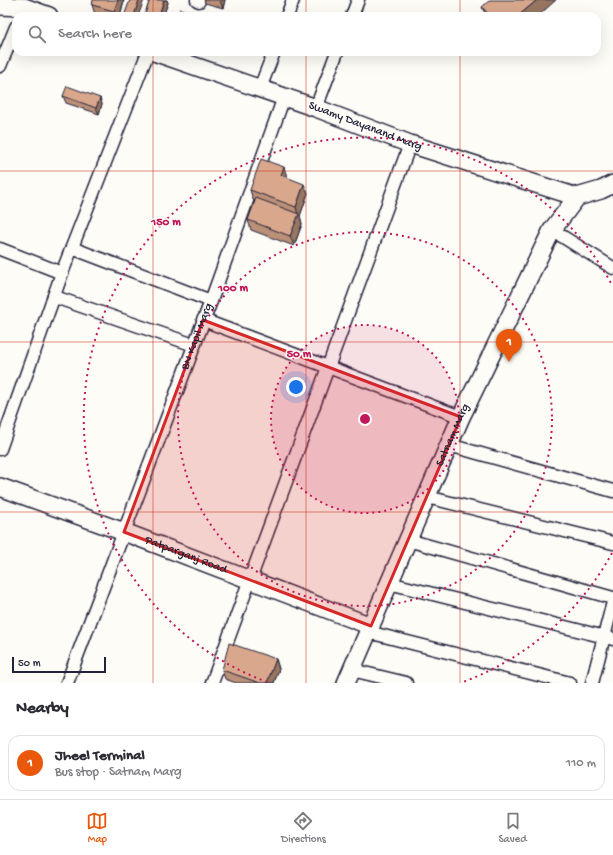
<!DOCTYPE html>
<meta charset="utf-8">
<style>
body{margin:0;font-family:"Gochi Hand",sans-serif;background:#f2f2f3;color:#2b2b33}
.scale{position:absolute;left:12px;bottom:10px;width:94px;box-sizing:border-box;padding-left:4px;border:2px solid #22223b;border-top:0;font-size:11px;line-height:14px;white-space:nowrap;color:#22223b;-webkit-text-stroke:3px #fdfcf7;paint-order:stroke}
.you{position:absolute;left:296px;top:387px;width:14px;height:14px;margin:-10px;border:3px solid #fff;border-radius:50%;background:#1a73e8;box-shadow:0 0 0 6px #1a73e833}
.badge{display:grid;place-items:center;width:26px;height:26px;border-radius:50%;background:#ea580c;color:#fff;font-size:13px;font-weight:700}
.pin{position:absolute;translate:-50% -33px;filter:drop-shadow(0 1px 2px #0008)}
.pin::after{content:'';position:absolute;top:21px;width:14px;height:12px;background:inherit;clip-path:polygon(0 0,100% 0,50% 100%)}
.list{margin:0;padding:0;list-style:none}
h2{display:flex;justify-content:space-between;align-items:center;height:52px;margin:0;padding:0 16px;font-size:17px}
h2 small{font-size:13px;font-weight:400;color:#7c7c81}
.list li{display:grid;grid-template-columns:26px 1fr auto;gap:12px;align-items:center;box-sizing:border-box;height:56px;margin:0 8px 8px;padding:0 8px;border:1px solid #e1e1e2;border-radius:12px}
.list b{display:block;font-size:15px;white-space:nowrap}
.list p{margin:0;font-size:13px;white-space:nowrap;color:#7c7c81}
.list em{font-size:13px;font-style:normal;color:#7c7c81}
.icon{flex:none;width:22px;height:22px;fill:none;stroke:currentColor;stroke-width:2;stroke-linecap:round;stroke-linejoin:round}
.map{position:relative;flex:none;width:613px;height:683px;overflow:hidden}
.search{position:absolute;background:#fff;box-shadow:0 4px 16px #0002;left:12px;right:12px;top:12px;height:44px;display:flex;align-items:center;gap:10px;box-sizing:border-box;padding:0 14px;border-radius:12px;color:#7c7c81;font-size:15px}
.sheet{height:116px;background:#fff}
nav{display:flex;justify-content:space-around;align-items:center;box-sizing:border-box;height:56px;border-top:1px solid #e1e1e2;background:#fff;font-size:11px;color:#7c7c81}
nav a{display:grid;justify-items:center;gap:2px}
nav .on{color:#ea580c}
.map>svg:first-child{display:block}
.lines{fill:none;stroke-linecap:round;stroke-linejoin:round}
.street-casing{stroke:#22223b;stroke-width:15}
.secondary-casing{stroke:#22223b;stroke-width:20}
.street{stroke:#fdfcf7;stroke-width:12}
.secondary{stroke:#fdfcf7;stroke-width:17}
.wall{fill:#bb9078;stroke:#22223b}
.shaded-wall{fill:#987662;stroke:#22223b}
.building{fill:#d9a88c;stroke:#22223b}
.marked{fill:#d62828;fill-opacity:0.2;stroke:#d62828;stroke-width:3;stroke-linejoin:round}
.grid{fill:none;stroke:#c8321e;stroke-width:1;stroke-opacity:0.55}
.ring{fill:none;stroke:#c2185b;stroke-width:2;stroke-dasharray:2 4}
.labels{text-anchor:middle;dominant-baseline:central;stroke-width:3;stroke-linejoin:round;paint-order:stroke}
.street-label{font-size:12px;fill:#22223b;stroke:#fdfcf7}
.centre{fill:#c2185b;stroke:#fdfcf7;stroke-width:2}
.ring-label{font-size:12px;text-anchor:middle;font-weight:bold;fill:#c2185b;stroke:#fdfcf7;stroke-width:3;stroke-linejoin:round;paint-order:stroke}
</style>
<div class="map">
<svg width="613" height="683" viewBox="0 0 613 683">
<rect width="100%" height="100%" fill="#fdfcf7"/>
<filter id="ink" filterUnits="userSpaceOnUse"><feTurbulence type="fractalNoise" baseFrequency=".025" numOctaves="2"/><feDisplacementMap in="SourceGraphic" scale="8" xChannelSelector="R" yChannelSelector="G"/><feConvolveMatrix kernelMatrix="1 2 1 2 8 2 1 2 1" color-interpolation-filters="sRGB"/></filter>
<g filter="url(#ink)">
<g class="lines">
<defs>
<g id="street">
<polyline points="197,0 199,1"/>
<polyline points="287,16 293,0"/>
<polyline points="352,16 358,0"/>
<polyline points="0,66 16,27"/>
<polyline points="260,88 274,52"/>
<polyline points="316,108 337,52"/>
<polyline points="552,230 613,268"/>
<polyline points="72,248 211,301"/>
<polyline points="0,249 62,273"/>
<polyline points="55,297 194,345"/>
<polyline points="203,320 461,417"/>
<polyline points="449,445 613,491"/>
<polyline points="0,449 62,273 148,52"/>
<polyline points="427,497 613,543"/>
<polyline points="408,540 613,598"/>
<polyline points="389,583 613,639"/>
<polyline points="368,632 570,683"/>
<polyline points="352,670 406,683"/>
<path id="s1" d="M 67,683 L 211,301 L 284,97"/>
<polyline points="212,683 410,144"/>
<polyline points="592,683 613,602"/>
</g>
<g id="secondary">
<polyline points="0,6 24,7 49,16"/>
<path id="s2" d="M 154,52 L 316,108 L 410,144 L 577,197"/>
<polyline points="577,197 601,190 613,184"/>
<path id="s3" d="M 0,487 L 124,532 L 371,626"/>
<path id="s4" d="M 346,683 L 461,417 L 552,230 L 577,197"/>
</g>
</defs>
<use href="#street" class="street-casing"/>
<use href="#secondary" class="secondary-casing"/>
<use href="#street" class="street"/>
<use href="#secondary" class="secondary"/>
</g>
<g class="wall">
<polygon points="124,0 120,16 100,16 95,14 92,5"/>
<polygon points="150,0 167,0 168,3 163,16 144,16"/>
<polygon points="204,0 225,0 223,8 205,3"/>
<polygon points="482,7 538,16 486,16"/>
<polygon points="63,96 100,98 102,104 99,114 66,103"/>
<polygon points="287,177 308,193 300,216 302,224 294,246 251,230 248,220 255,201 253,200 250,190"/>
<polygon points="276,659 279,669 274,683 236,683 225,679 222,670"/>
</g>
<g class="shaded-wall">
<polygon points="118,0 124,0 120,16 116,16 114,11"/>
<polygon points="139,0 144,0 138,16 134,16"/>
<polygon points="164,0 167,0 168,3 163,16 159,16"/>
<polygon points="221,0 225,0 223,8 220,1"/>
<polygon points="537,0 556,0 538,16 518,16"/>
<polygon points="100,98 102,104 99,114 96,108"/>
<polygon points="284,167 287,177 284,185 281,175"/>
<polygon points="304,184 308,193 300,216 302,224 294,246 290,236 298,215 296,207"/>
<polygon points="276,659 279,669 274,683 267,683"/>
</g>
<g class="building">
<polygon points="93,0 118,0 114,11 92,5"/>
<polygon points="130,0 139,0 134,16 124,16"/>
<polygon points="150,0 164,0 159,15 154,14 153,16 144,16"/>
<polygon points="490,0 537,0 518,16 490,16 482,7"/>
<polygon points="180,9 195,13 194,16 178,16"/>
<polygon points="67,86 100,98 96,108 63,96"/>
<polygon points="261,159 284,167 281,175 304,184 296,207 250,190"/>
<polygon points="256,198 299,214 290,236 248,220"/>
<polygon points="229,643 276,659 267,683 260,683 222,670"/>
</g>
</g>
<path class="marked" d="M 203,320 L 461,417 L 371,626 L 124,532 Z"/>
<path class="grid" d="M 153,0 L 153,16M 306,0 L 306,16M 460,0 L 460,16M 153,52 L 153,683M 306,52 L 306,683M 460,52 L 460,683M 0,171 L 613,171M 0,342 L 613,342M 0,512 L 613,512"/>
<circle cx="365" cy="419" r="94" fill="#c2185b" fill-opacity=".12"/>
<g class="ring">
<circle cx="365" cy="419" r="94"/>
<circle cx="365" cy="419" r="187"/>
<path d="M612 553A281 281 0 0 1 463 682M267 682A281 281 0 1 1 612 285"/>
</g>
<g class="labels">
<g class="street-label">
<text stroke="none"><textPath href="#s2" startOffset="224">Swamy Dayanand Marg</textPath></text>
<text stroke="none"><textPath href="#s1" startOffset="370">BN Kapil Marg</textPath></text>
<text stroke="none"><textPath href="#s4" startOffset="270">Satnam Marg</textPath></text>
<text stroke="none"><textPath href="#s3" startOffset="198">Patparganj Road</textPath></text>
</g>
</g>
<circle cx="365" cy="419" r="6" class="centre"/>
<g class="ring-label">
<text x="166" y="225">150 m</text>
<text x="233" y="291">100 m</text>
<text x="299" y="357">50 m</text>
</g>
</svg>
<div class="scale">50 m</div>
<div class="you"></div>
<div class="pin badge" style="left:509px;top:362px">1</div>
<div class="search"><svg class="icon" aria-label="search" viewBox="0 0 24 24"><circle cx="10" cy="10" r="6"/><path d="M15 15l6 6"/></svg>Search here</div>
</div>
<section class="sheet">
<h2>Nearby<small></small></h2>
<ul class="list">
<li><span class="badge">1</span><div><b>Jheel Terminal</b><p>Bus stop · Satnam Marg</p></div><em>110 m</em></li>
</ul>
</section>
<nav>
<a class="on"><svg class="icon" aria-label="map" viewBox="0 0 24 24"><path d="M3 6l6-2 6 2 6-2v14l-6 2-6-2-6 2zM9 4v14M15 6v14"/></svg>Map</a>
<a><svg class="icon" aria-label="directions" viewBox="0 0 24 24"><path d="M12 3l9 9-9 9-9-9zM9 14v-3h6M13 9l2 2-2 2"/></svg>Directions</a>
<a><svg class="icon" aria-label="saved" viewBox="0 0 24 24"><path d="M7 4h10v16l-5-4-5 4z"/></svg>Saved</a>
</nav>
